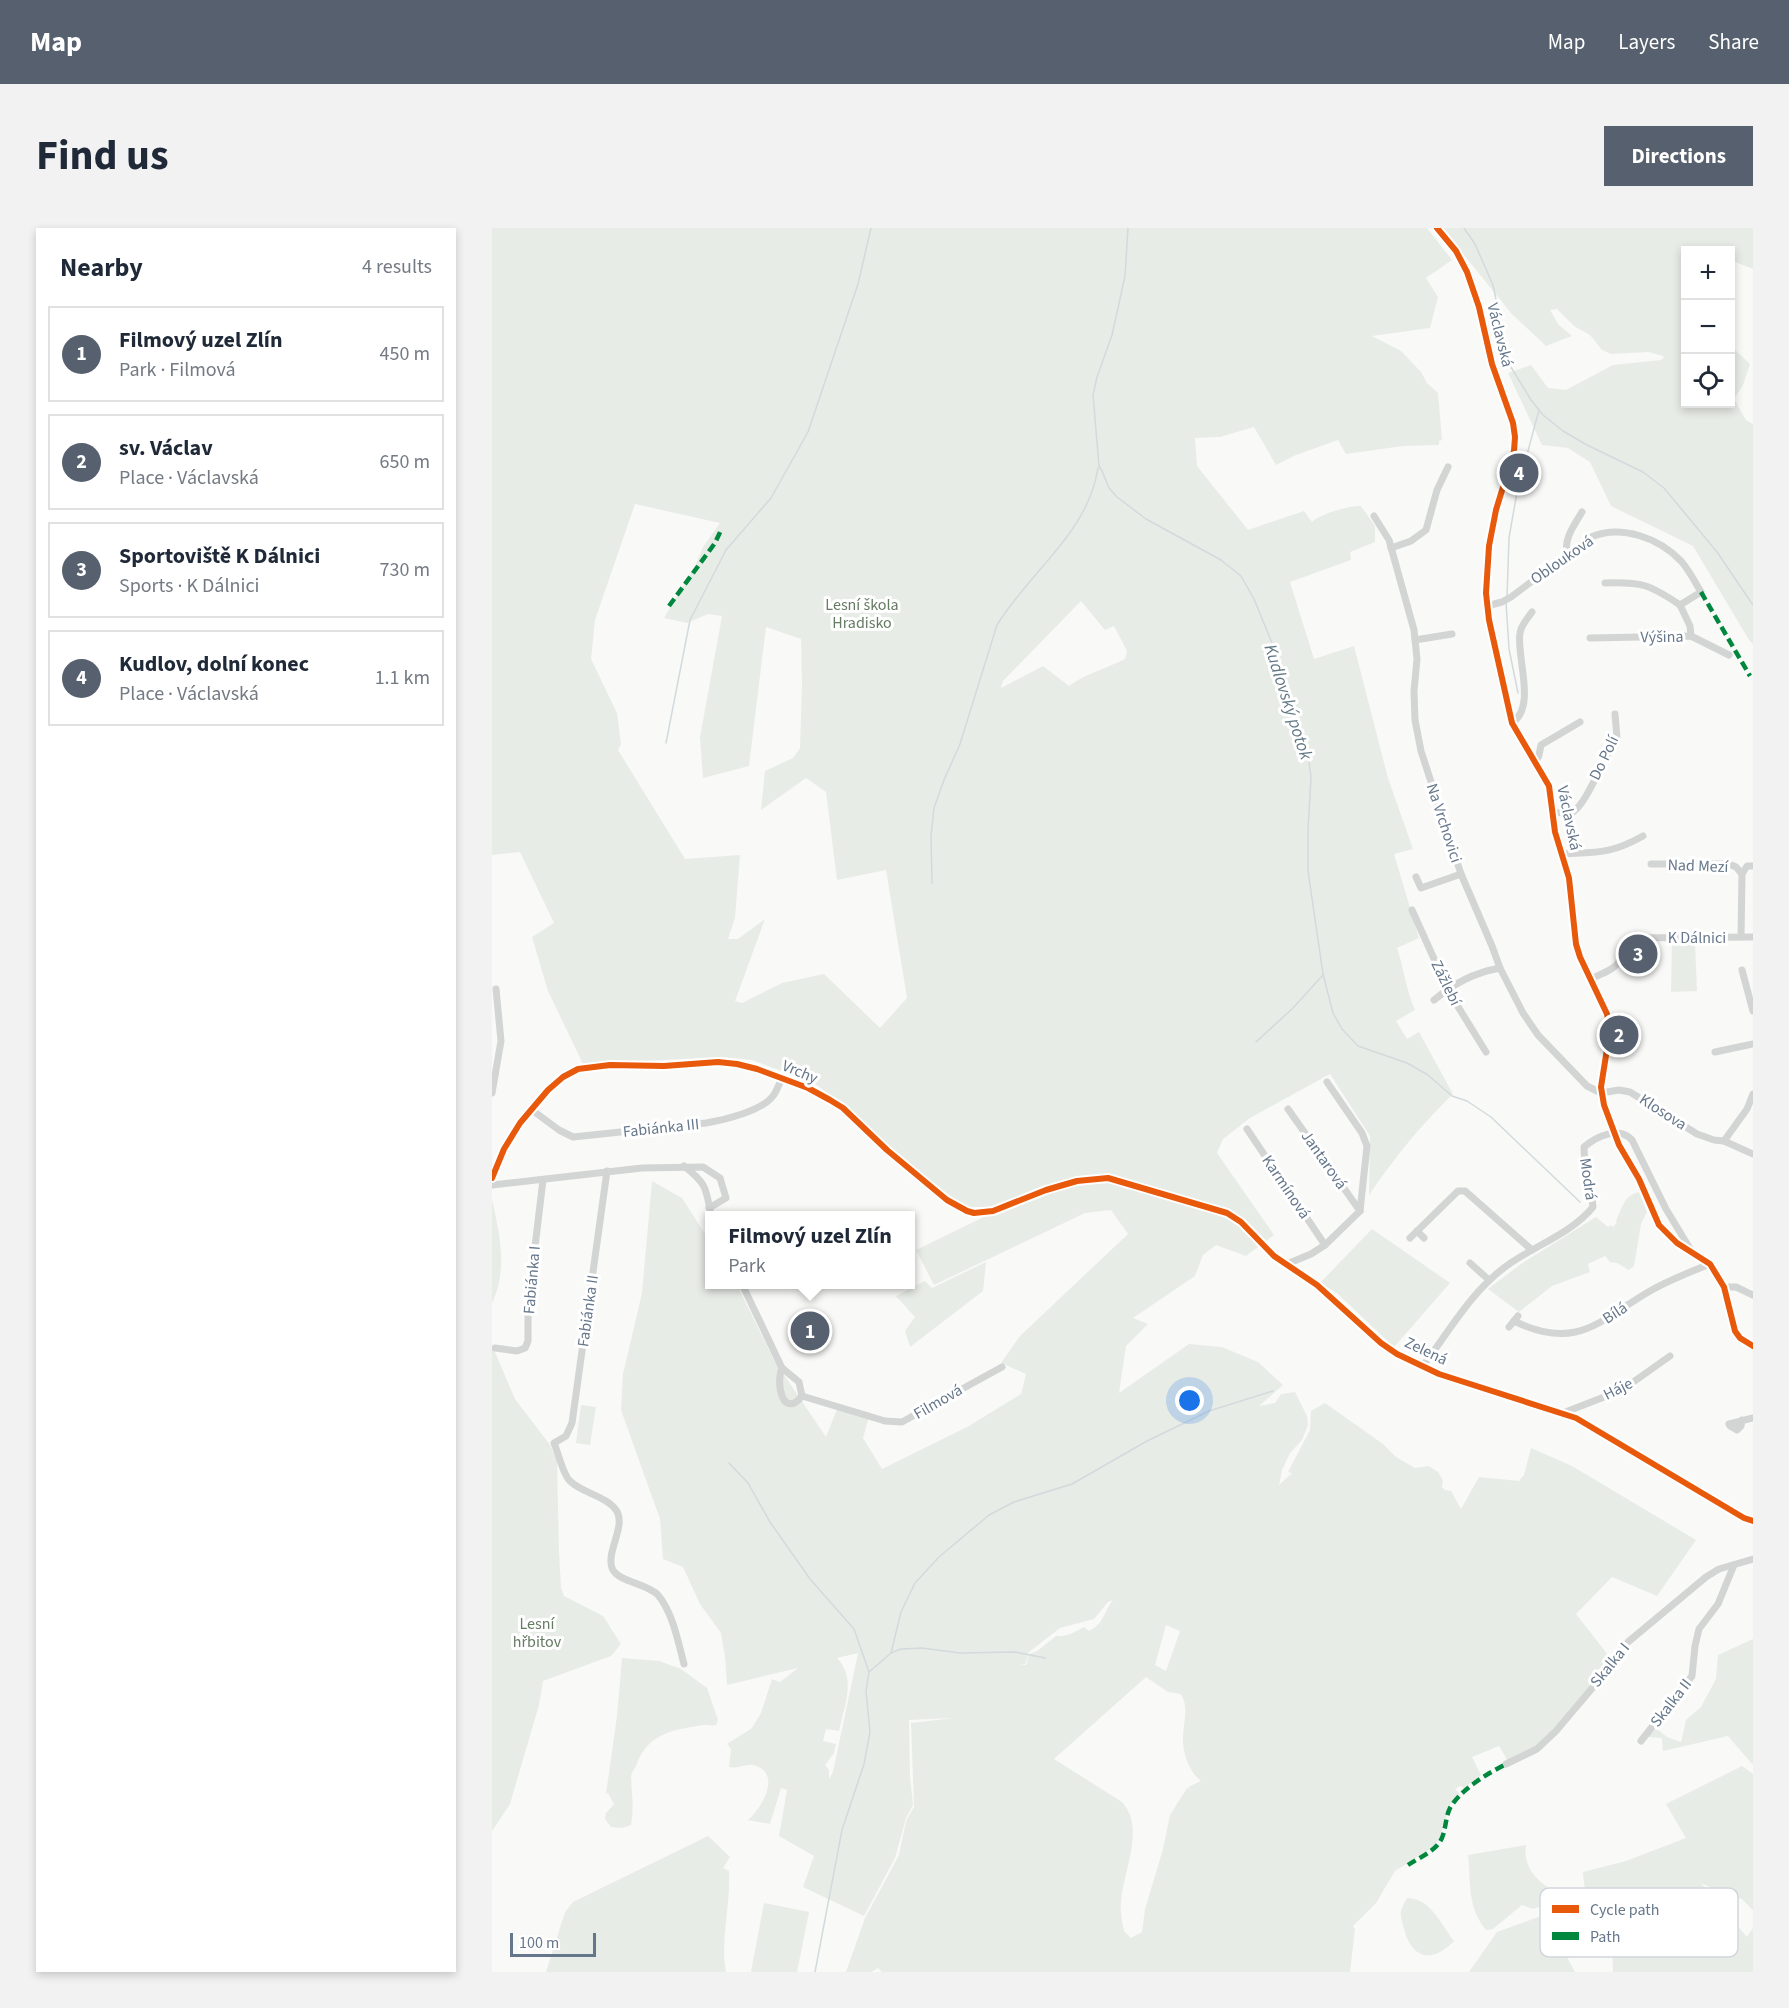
<!DOCTYPE html>
<meta charset="utf-8">
<style>
body{margin:0;font-family:"Source Sans 3",sans-serif;background:#f2f2f3;color:#1f2937}
.controls{position:absolute;right:18px;top:18px;display:grid;overflow:hidden;border-radius:0px;box-shadow:0 3px 9px #0003}
.controls button{width:54px;height:54px;display:grid;place-items:center;padding:0;border:0;border-bottom:2px solid #e0e1e3;background:#fff;color:#1f2937;font:30px sans-serif}
.scale{position:absolute;left:18px;bottom:15px;width:86px;box-sizing:border-box;padding-left:6px;border:3px solid #66778b;border-top:0;font-size:16px;line-height:21px;white-space:nowrap;color:#66778b;-webkit-text-stroke:4px #fff;paint-order:stroke}
.you{position:absolute;left:698px;top:1173px;width:21px;height:21px;margin:-15px;border:4px solid #fff;border-radius:50%;background:#1a73e8;box-shadow:0 0 0 9px #1a73e833}
.badge{display:grid;place-items:center;width:39px;height:39px;border-radius:50%;background:#56606e;color:#fff;font-size:20px;font-weight:700}
.pin{position:absolute;translate:-50% -50%;border:3px solid #fff;box-shadow:0 2px 6px #0006}
.popup{position:absolute;left:213px;top:983px;width:210px;height:78px;box-sizing:border-box;display:grid;place-content:center;border-radius:0px;background:#fff;filter:drop-shadow(0 2px 4px #0005);font-size:20px;white-space:nowrap;color:#747a83}
.popup b{font-size:22px;color:#1f2937}
.popup::after{content:'';position:absolute;left:50%;top:100%;margin-left:-12px;border:12px solid transparent;border-top-color:#fff}
.list{margin:0;padding:0;list-style:none}
h2{display:flex;justify-content:space-between;align-items:center;height:78px;margin:0;padding:0 24px;font-size:26px}
h2 small{font-size:20px;font-weight:400;color:#747a83}
.list li{display:grid;grid-template-columns:39px 1fr auto;gap:18px;align-items:center;box-sizing:border-box;height:96px;margin:0 12px 12px;padding:0 12px;border:2px solid #e0e1e3;border-radius:0px}
.list b{display:block;font-size:22px;white-space:nowrap}
.list p{margin:0;font-size:20px;white-space:nowrap;color:#747a83}
.list em{font-size:20px;font-style:normal;color:#747a83}
.icon{flex:none;width:33px;height:33px;fill:none;stroke:currentColor;stroke-width:2;stroke-linecap:round;stroke-linejoin:round}
.map{position:relative;flex:none;width:1261px;height:1744px;overflow:hidden;border-radius:0px}
header{display:flex;align-items:center;gap:36px;box-sizing:border-box;height:84px;padding:0 30px;background:#56606e;color:#fff}
header strong{font-size:28px}
nav{display:flex;gap:33px;margin-inline-start:auto;font-size:21px}
.intro{display:flex;align-items:center;justify-content:space-between;box-sizing:border-box;height:144px;padding:0 36px}
h1{margin:0;font-size:42px}
.button{padding:15px 27px;border-radius:0px;background:#56606e;color:#fff;font-size:21px;font-weight:700}
main{display:flex;gap:36px;padding:0 36px}
aside{flex:1;background:#fff;border-radius:0px;box-shadow:0 3px 9px #0003}
.map>svg:first-child{display:block}
.green{fill:#e8ece6;fill-rule:evenodd}
.lines{fill:none;stroke-linecap:round;stroke-linejoin:round}
.stream{stroke:#d2dadd;stroke-width:1.5}
.minor{stroke:#d3d4d4;stroke-width:7}
.tertiary{stroke:#d3d4d4;stroke-width:8}
.quiet{stroke:#00873e;stroke-width:4.5;stroke-dasharray:9 4.5;stroke-linecap:butt}
.cycleway-casing{stroke:#fff;stroke-width:10}
.cycleway{stroke:#e8590c;stroke-width:6}
.labels{text-anchor:middle;dominant-baseline:central;stroke-width:6;stroke-linejoin:round;paint-order:stroke}
.street-label{font-size:16px;fill:#66778b;stroke:#fff}
.park-label{font-size:16px;fill:#657b62;stroke:#fff}
.water-label{font-size:18px;font-style:italic;fill:#627985;stroke:#fff}
.key{fill:#fff;stroke:#d1d6dc;stroke-width:1.5}
.key-label{font-size:16px;fill:#66778b}
</style>
<header>
<strong>Map</strong>
<nav><a>Map</a><a>Layers</a><a>Share</a></nav>
</header>
<div class="intro"><h1>Find us</h1><a class="button">Directions</a></div>
<main>
<aside>
<h2>Nearby<small>4 results</small></h2>
<ul class="list">
<li><span class="badge">1</span><div><b>Filmový uzel Zlín</b><p>Park · Filmová</p></div><em>450 m</em></li>
<li><span class="badge">2</span><div><b>sv. Václav</b><p>Place · Václavská</p></div><em>650 m</em></li>
<li><span class="badge">3</span><div><b>Sportoviště K Dálnici</b><p>Sports · K Dálnici</p></div><em>730 m</em></li>
<li><span class="badge">4</span><div><b>Kudlov, dolní konec</b><p>Place · Václavská</p></div><em>1.1 km</em></li>
</ul>
</aside>
<div class="map">
<svg width="1261" height="1744" viewBox="0 0 1261 1744">
<rect width="100%" height="100%" fill="#f9f9f8"/>
<g class="green">
<path d="M 0,0 L 935,0 L 960,32 L 934,50 L 946,69 L 938,100 L 880,108 L 909,123 L 929,144 L 935,155 L 946,165 L 950,212 L 947,213 L 947,217 L 911,218 L 854,226 L 846,212 L 804,227 L 784,237 L 762,199 L 728,209 L 703,210 L 705,238 L 756,302 L 812,283 L 820,294 C 828,286 858,277 869,278 L 883,298 L 883,314 L 858,324 L 859,332 L 798,354 L 822,431 L 862,418 L 896,550 L 921,621 L 902,626 L 927,710 L 905,720 C 912,740 914,762 923,782 L 904,793 L 915,811 L 927,804 L 961,866 C 928,898 903,929 877,967 L 878,908 L 838,846 L 758,890 L 731,911 L 725,925 L 782,1007 L 754,1028 L 724,1017 L 711,1027 L 703,1048 L 641,1090 L 656,1096 L 634,1118 L 627,1165 L 697,1116 L 730,1119 L 766,1134 L 791,1157 L 767,1178 L 783,1175 L 789,1166 L 803,1164 L 815,1188 L 816,1197 L 810,1212 L 798,1225 L 790,1242 L 787,1257 L 800,1245 L 796,1244 L 818,1202 L 819,1183 L 833,1175 L 891,1216 L 904,1229 L 923,1240 L 937,1238 L 946,1244 L 951,1252 L 950,1259 L 953,1262 L 959,1263 L 969,1281 L 987,1249 L 1027,1253 L 1032,1247 L 1039,1220 L 1080,1238 L 1204,1312 L 1165,1368 L 1120,1349 L 1084,1386 L 1120,1432 L 1064,1500 L 1043,1519 L 1016,1533 L 1007,1518 L 980,1529 L 989,1547 L 972,1560 L 968,1558 L 963,1561 L 968,1566 L 958,1577 L 947,1612 L 940,1620 L 903,1643 L 884,1675 L 861,1698 L 863,1701 L 858,1744 L 390,1744 L 386,1740 L 379,1744 L 354,1744 L 373,1690 L 407,1627 L 414,1593 L 422,1579 L 419,1495 L 461,1490 L 417,1492 L 418,1549 L 421,1577 L 414,1590 L 403,1630 L 372,1688 L 311,1659 L 322,1628 L 287,1608 L 295,1562 L 289,1560 L 278,1596 L 256,1592 C 270,1580 291,1544 261,1537 C 254,1536 247,1541 237,1539 L 239,1521 L 235,1516 L 260,1500 L 269,1485 L 280,1451 L 288,1454 L 306,1440 L 235,1457 L 233,1429 L 229,1405 L 208,1376 L 191,1339 L 171,1331 L 168,1291 L 129,1182 L 131,1146 L 150,1065 L 160,953 L 190,970 L 217,1012 L 218,1056 L 245,1057 L 282,1132 L 334,1209 L 347,1176 L 378,1185 L 371,1210 L 390,1241 L 477,1198 L 529,1166 L 534,1146 L 509,1135 L 528,1108 L 636,1006 L 619,982 L 593,985 L 442,1057 L 424,1022 L 498,986 L 498,979 L 474,979 L 438,953 L 342,870 L 322,855 L 260,832 L 231,829 L 91,836 L 56,763 L 40,709 L 62,695 L 28,624 L 0,627 ZM 143,276 L 228,295 L 211,319 L 203,338 L 172,390 L 195,395 L 216,386 L 230,388 L 208,509 L 211,550 L 257,538 L 274,399 L 309,411 L 310,456 L 308,520 L 301,530 L 273,543 L 269,582 L 314,550 L 334,564 L 345,652 L 394,642 L 415,770 L 388,800 L 332,746 L 290,755 L 250,775 L 243,773 L 273,691 L 246,711 L 236,711 L 243,690 L 248,627 L 193,631 L 126,522 L 129,516 L 125,485 L 99,431 L 103,392 ZM 589,373 L 613,402 L 622,398 L 635,423 L 633,431 C 614,441 594,445 577,458 L 551,438 L 509,460 L 511,453 ZM 621,1372 C 612,1383 612,1396 597,1403 L 592,1399 C 583,1404 575,1409 564,1408 L 545,1423 L 537,1426 L 534,1437 L 529,1437 L 533,1436 L 537,1424 L 568,1400 L 602,1391 L 616,1374 ZM 674,1397 L 688,1403 L 674,1443 L 663,1437 ZM 366,1425 L 341,1544 L 337,1551 L 337,1542 L 333,1537 L 342,1525 L 344,1516 L 331,1513 L 334,1501 L 347,1503 C 352,1478 365,1451 345,1430 ZM 654,1449 L 676,1464 L 689,1466 C 698,1481 690,1498 691,1514 C 692,1528 698,1545 709,1553 L 696,1559 L 698,1561 L 695,1560 L 678,1587 L 671,1621 L 653,1681 L 650,1704 L 639,1710 L 632,1703 C 630,1694 628,1684 629,1674 C 631,1643 654,1600 630,1574 L 562,1531 Z"/>
<polygon points="950,0 1261,0 1261,41 1243,34 1239,35 1238,22 1194,22 1194,176 1238,176 1239,118 1258,136 1251,157 1242,171 1254,192 1261,196 1261,416 1257,412 1201,318 1119,278 1098,234 1076,220 1050,217 1016,145 1039,137 1056,160 1074,162 1121,137 1169,132 1172,130 1171,128 1156,124 1119,126 1110,122 1098,107 1082,98 1065,81 1058,82 1066,96 1080,108 1054,118 1019,85"/>
<polygon points="1180,711 1202,712 1203,715 1205,763 1179,764"/>
<path d="M 1147,964 L 1155,984 L 1149,996 L 1142,1038 L 1137,1042 L 1125,1035 L 1118,1034 L 1113,1028 L 1096,1036 L 1098,1044 L 1060,1058 L 1027,1084 L 996,1061 L 1029,1036 L 1104,989 L 1116,999 L 1118,997 L 1121,999 L 1125,994 L 1124,993 C 1130,980 1132,967 1147,964 Z"/>
<path d="M 0,972 C 8,1007 16,1042 0,1075 Z"/>
<polygon points="880,1001 958,1055 902,1119 845,1065 828,1055"/>
<polygon points="494,1034 491,1063 418,1119 413,1103 423,1089 404,1068 433,1053 440,1060"/>
<polygon points="0,1117 23,1171 58,1217 65,1233 67,1323 69,1360 72,1368 111,1388 129,1416 119,1428 51,1453 47,1477 18,1576 0,1603"/>
<polygon points="89,1177 104,1179 98,1217 84,1215"/>
<polygon points="1261,1411 1261,1537 1236,1508 1171,1523 1170,1510 1154,1509 1162,1499 1175,1509 1189,1514 1194,1492 1209,1479 1224,1451 1226,1427"/>
<path d="M 130,1430 L 167,1433 L 189,1441 L 215,1460 L 226,1492 L 224,1497 C 220,1498 216,1497 211,1497 C 179,1502 155,1506 144,1538 C 142,1542 139,1545 139,1550 C 140,1567 142,1581 139,1597 L 130,1600 L 119,1599 L 113,1591 L 114,1585 L 122,1576 L 116,1565 L 114,1566 L 125,1488 Z"/>
<path d="M 1250,1538 L 1261,1546 L 1261,1682 L 1250,1671 L 1234,1667 L 1209,1655 L 1255,1709 L 1261,1700 L 1261,1744 L 1121,1744 L 1120,1709 L 1188,1661 L 1183,1660 L 1111,1710 C 1101,1703 1091,1657 1091,1644 L 1134,1633 L 1194,1610 L 1174,1576 Z"/>
<path d="M 216,1608 L 238,1629 L 231,1640 L 237,1643 C 239,1677 228,1711 234,1744 L 54,1744 L 73,1684 L 81,1674 Z"/>
<path d="M 1034,1617 C 1031,1635 1041,1650 1057,1660 L 1049,1678 L 1041,1681 L 1030,1677 L 1001,1701 L 994,1702 C 975,1679 979,1655 976,1627 Z"/>
<path d="M 915,1670 C 938,1670 949,1696 962,1713 C 938,1738 918,1729 911,1697 C 910,1693 908,1687 909,1683 C 910,1679 913,1674 915,1670 Z"/>
<polygon points="272,1675 317,1684 305,1744 259,1744"/>
<polygon points="1052,1687 1083,1744 977,1744 1005,1704"/>
</g>
<g class="lines">
<g class="stream">
<polyline points="636,0 633,48 620,107 605,149 601,167 607,238 610,243 617,260 625,269 654,291 729,332 749,348 762,371 780,415 817,534 819,549 816,602 816,643 831,746 841,785 850,801 866,818 915,835 936,847 960,868 975,873 999,889 1088,974"/>
<polyline points="972,0 983,16 1001,57 1007,86 1008,107 1014,131 1039,172 1051,187 1071,203 1095,217 1151,244 1172,260 1225,324 1261,377"/>
<polyline points="1015,369 1017,310 1025,264 1047,182"/>
<polyline points="1014,374 1017,421 1026,465"/>
<polyline points="174,515 198,392 234,322 279,270 316,204 366,56 379,0"/>
<path d="M 440,655 L 439,608 L 442,580 L 452,552 L 468,516 L 505,397 C 538,343 596,305 606,240"/>
<polyline points="764,814 801,780 831,747"/>
<polyline points="237,1235 256,1255 278,1294 318,1351 362,1401 377,1444"/>
<polyline points="399,1425 409,1421 430,1420 468,1425 523,1424 553,1430"/>
<polyline points="323,1744 350,1602 372,1536 378,1504 374,1463 377,1444 399,1425 409,1384 423,1355 447,1329 497,1287 522,1274 580,1256 655,1213 717,1183 781,1163"/>
</g>
<g class="minor">
<polyline points="882,288 897,312 922,402 925,431 922,463 923,492 929,523 969,646 1000,718 1008,740 1031,785 1046,807 1095,858 1109,865 1127,862 1138,864 1205,906 1222,912 1232,913 1261,926"/>
<polyline points="899,320 919,313 934,302 945,262 956,239"/>
<path d="M 1076,326 C 1070,313 1083,296 1090,284"/>
<path d="M 1113,355 C 1150,354 1157,356 1188,377"/>
<polyline points="1188,377 1198,398 1199,408"/>
<path d="M 995,378 L 1010,374 L 1019,369 L 1099,309 C 1129,296 1167,310 1189,333 C 1197,342 1203,354 1209,364 L 1188,377"/>
<polyline points="1098,410 1199,408 1237,427"/>
<polyline points="923,412 960,406"/>
<path d="M 1020,495 C 1045,479 1024,428 1028,405 C 1029,397 1036,390 1040,384"/>
<polyline points="1044,534 1047,527 1049,517 1088,494"/>
<path d="M 1060,585 L 1081,584 C 1095,575 1113,527 1125,510 L 1123,486"/>
<path d="M 1070,626 C 1106,624 1119,626 1151,608"/>
<polyline points="1159,636 1237,636 1244,639 1250,646"/>
<polyline points="924,649 929,660 969,646"/>
<polyline points="920,682 957,764 994,824"/>
<polyline points="1249,709 1250,646 1255,638 1261,638"/>
<polyline points="1250,742 1261,783"/>
<path d="M 1099,751 C 1108,746 1123,742 1128,732 C 1132,725 1130,716 1137,710 L 1261,709"/>
<path d="M 942,772 C 963,755 981,745 1008,740"/>
<polyline points="1223,824 1261,816"/>
<polyline points="835,854 870,905 875,918 868,983"/>
<polyline points="0,865 9,813 4,761"/>
<polyline points="796,881 868,983"/>
<path d="M 40,882 L 67,902 L 81,909 L 214,895 C 232,892 270,883 281,868 C 285,863 287,856 290,850"/>
<polyline points="755,901 833,1017"/>
<polyline points="1232,913 1255,881 1261,866"/>
<path d="M 192,938 C 215,956 214,960 219,988"/>
<path d="M 115,943 L 80,1195 L 74,1208 L 62,1215 C 66,1224 71,1247 78,1253 C 90,1265 114,1268 124,1282 C 135,1297 114,1323 120,1340 C 125,1354 155,1355 166,1367 C 181,1385 186,1414 192,1436"/>
<polyline points="0,950 12,921 28,895 56,862 71,849 86,841 118,837 172,838 226,834 245,836 265,841 316,860 338,872 351,880 395,922 455,972 475,983 482,985 501,983 554,962 585,953 616,950 735,985 749,994 782,1028 825,1057 889,1115 905,1126 947,1146 1084,1190 1252,1290 1261,1293"/>
<polyline points="0,957 150,940 211,939 228,950 234,970 217,980"/>
<polyline points="925,1003 932,1010"/>
<polyline points="918,1010 966,963 973,963 1040,1022"/>
<polyline points="978,1035 997,1052"/>
<polyline points="795,1036 819,1026 833,1017 868,983"/>
<polyline points="250,1056 290,1140 307,1154 310,1168"/>
<polyline points="1232,1059 1244,1059 1261,1067"/>
<path d="M 1022,1093 C 1085,1124 1108,1092 1158,1063 C 1177,1052 1198,1044 1218,1036"/>
<polyline points="1017,1099 1026,1088"/>
<polyline points="3,1120 25,1123 33,1120 36,1113 36,1077 51,952"/>
<path d="M 930,1139 C 957,1104 977,1066 1013,1039 C 1041,1018 1079,1006 1101,979 C 1099,958 1092,940 1092,919 C 1105,908 1127,898 1140,912 L 1174,981 L 1200,1024"/>
<path d="M 290,1140 C 283,1158 292,1191 310,1168"/>
<polyline points="310,1168 393,1193 410,1194 510,1139"/>
<polyline points="1071,1185 1130,1162 1178,1128"/>
<polyline points="1250,1192 1249,1198 1245,1202 1238,1198 1237,1196 1261,1190"/>
<polyline points="1149,1513 1200,1448 1203,1418 1207,1401 1226,1376 1242,1337"/>
<polyline points="1014,1536 1045,1521 1064,1503 1113,1445 1136,1414 1214,1349 1227,1341 1261,1331"/>
</g>
<polyline class="tertiary" points="945,0 964,23 975,44 987,79 1000,136 1021,195 1023,209 1022,223 1004,282 997,318 994,365 997,392 1020,495 1057,558 1063,604 1077,650 1084,716 1088,729 1115,786 1118,802 1109,859 1112,877 1127,917 1147,951 1167,997 1185,1015 1218,1036 1232,1059 1243,1103 1248,1110 1261,1118"/>
<g class="quiet">
<polyline points="1209,364 1258,448"/>
<polyline points="177,378 223,315 230,300"/>
<path d="M 916,1637 C 928,1629 947,1622 951,1607 C 954,1598 954,1588 958,1580 C 969,1561 995,1546 1014,1536"/>
</g>
<defs>
<g id="cycleway">
<polyline points="945,0 964,23 975,44 987,79 1000,136 1021,195 1023,209 1022,223 1004,282 997,318 994,365 997,392 1020,495 1057,558 1063,604 1077,650 1084,716 1088,729 1115,786 1118,802 1109,859 1112,877 1127,917 1147,951 1167,997 1185,1015 1218,1036 1232,1059 1243,1103 1248,1110 1261,1118"/>
<polyline points="0,950 12,921 28,895 56,862 71,849 86,841 118,837 172,838 226,834 245,836 265,841 316,860 338,872 351,880 395,922 455,972 475,983 482,985 501,983 554,962 585,953 616,950 735,985 749,994 782,1028 825,1057 889,1115 905,1126 947,1146 1084,1190 1252,1290 1261,1293"/>
</g>
</defs>
<use href="#cycleway" class="cycleway-casing"/>
<use href="#cycleway" class="cycleway"/>
</g>
<g class="labels">
<g class="street-label">
<text transform="translate(1008 107) rotate(76)">Václavská</text>
<text transform="translate(1070 332) rotate(-35)">Oblouková</text>
<text transform="translate(1170 409) rotate(-1)">Výšina</text>
<text transform="translate(1112 530) rotate(-64)">Do Polí</text>
<text transform="translate(1077 590) rotate(78)">Václavská</text>
<text transform="translate(952 595) rotate(72)">Na Vrchovici</text>
<text transform="translate(1206 638) rotate(2)">Nad Mezí</text>
<text x="1205" y="710">K Dálnici</text>
<text transform="translate(954 755) rotate(64)">Zážlebí</text>
<text transform="translate(308 844) rotate(23)">Vrchy</text>
<text transform="translate(1171 884) rotate(33)">Klosova</text>
<text transform="translate(169 900) rotate(-6)">Fabiánka III</text>
<text transform="translate(832 932) rotate(55)">Jantarová</text>
<text transform="translate(1096 951) rotate(82)">Modrá</text>
<text transform="translate(794 959) rotate(56)">Karmínová</text>
<text transform="translate(40 1052) rotate(-85)">Fabiánka I</text>
<text transform="translate(96 1083) rotate(-82)">Fabiánka II</text>
<text transform="translate(1123 1085) rotate(-33)">Bílá</text>
<text transform="translate(934 1123) rotate(25)">Zelená</text>
<text transform="translate(1126 1161) rotate(-27)">Háje</text>
<text transform="translate(446 1174) rotate(-30)">Filmová</text>
<text transform="translate(1118 1437) rotate(-51)">Skalka I</text>
<text transform="translate(1179 1475) rotate(-52)">Skalka II</text>
</g>
<g class="park-label">
<text x="370" y="377">Lesní škola<tspan x="370" dy="18">Hradisko</tspan></text>
<text x="45" y="1396">Lesní<tspan x="45" dy="18">hřbitov</tspan></text>
</g>
<g class="water-label">
<text transform="translate(796 474) rotate(72)">Kudlovský potok</text>
</g>
</g>
<rect x="1048" y="1660" width="198" height="69" rx="9" class="key"/>
<rect x="1060" y="1677" width="27" height="8" fill="#e8590c"/>
<rect x="1060" y="1704" width="27" height="8" fill="#00873e"/>
<g class="key-label">
<text x="1098" y="1687">Cycle path</text>
<text x="1098" y="1714">Path</text>
</g>
</svg>
<div class="controls">
<button>+</button>
<button>−</button>
<button><svg class="icon" aria-label="locate" viewBox="0 0 24 24"><circle cx="12" cy="12" r="6"/><path d="M12 2v4M12 18v4M2 12h4M18 12h4"/></svg></button>
</div>
<div class="scale">100 m</div>
<div class="you"></div>
<div class="pin badge" style="left:318px;top:1103px">1</div>
<div class="popup"><b>Filmový uzel Zlín</b>Park</div>
<div class="pin badge" style="left:1127px;top:807px">2</div>
<div class="pin badge" style="left:1146px;top:726px">3</div>
<div class="pin badge" style="left:1027px;top:245px">4</div>
</div>
</main>
